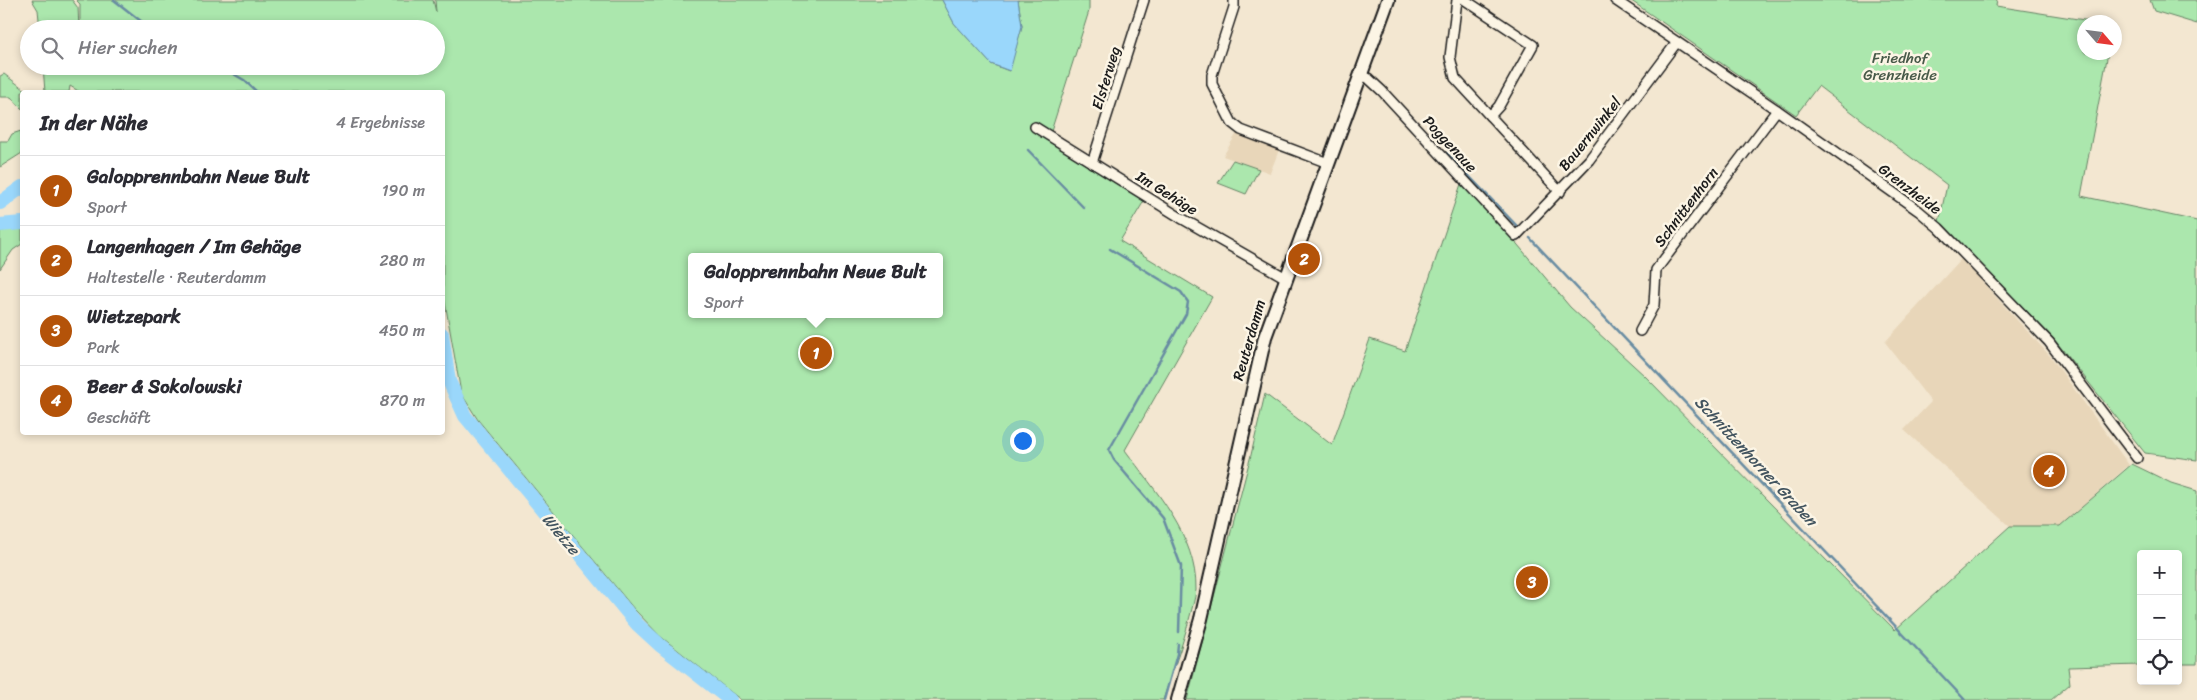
<!DOCTYPE html>
<html lang="de">
<meta charset="utf-8">
<style>
body{margin:0;font-family:Sriracha,sans-serif;background:#f7f7f7;color:#2b2b33}
.controls{position:absolute;right:15px;bottom:15px;display:grid;overflow:hidden;border-radius:5px;box-shadow:0 2px 8px #0003}
.controls button{width:45px;height:45px;display:grid;place-items:center;padding:0;border:0;border-bottom:1px solid #e1e1e2;background:#fff;color:#2b2b33;font:25px sans-serif}
.compass{position:absolute;left:2077px;top:15px;width:45px;height:45px;border-radius:50%;background:#fff;box-shadow:0 2px 8px #0003;rotate:118deg}
.you{position:absolute;left:1022px;top:440px;width:18px;height:18px;margin:-12px;border:4px solid #fff;border-radius:50%;background:#1a73e8;box-shadow:0 0 0 8px #1a73e833}
.badge{display:grid;place-items:center;width:32px;height:32px;border-radius:50%;background:#b45309;color:#fff;font-size:16px;font-weight:700}
.pin{position:absolute;translate:-50% -50%;border:2px solid #fff;box-shadow:0 1px 5px #0006}
.popup{position:absolute;left:688px;top:253px;width:255px;height:65px;box-sizing:border-box;display:grid;place-content:center;border-radius:5px;background:#fff;filter:drop-shadow(0 1px 4px #0005);font-size:16px;white-space:nowrap;color:#7c7c81}
.popup b{font-size:19px;color:#2b2b33}
.popup::after{content:'';position:absolute;left:50%;top:100%;margin-left:-10px;border:10px solid transparent;border-top-color:#fff}
.list{margin:0;padding:0;list-style:none}
h2{display:flex;justify-content:space-between;align-items:center;height:65px;margin:0;padding:0 20px;font-size:21px}
h2 small{font-size:16px;font-weight:400;color:#7c7c81}
.list li{display:grid;grid-template-columns:32px 1fr auto;gap:15px;align-items:center;box-sizing:border-box;height:70px;padding:0 20px;border-top:1px solid #e1e1e2}
.list b{display:block;font-size:19px;white-space:nowrap}
.list p{margin:0;font-size:16px;white-space:nowrap;color:#7c7c81}
.list em{font-size:16px;font-style:normal;color:#7c7c81}
.icon{flex:none;width:28px;height:28px;fill:none;stroke:currentColor;stroke-width:2;stroke-linecap:round;stroke-linejoin:round}
.map{position:relative;flex:none;width:2197px;height:700px;overflow:hidden}
.search{position:absolute;background:#fff;box-shadow:0 2px 8px #0003;left:20px;top:20px;width:425px;height:55px;display:flex;align-items:center;gap:12px;box-sizing:border-box;padding:0 18px;border-radius:28px;color:#7c7c81;font-size:19px}
.panel{position:absolute;background:#fff;box-shadow:0 2px 8px #0003;left:20px;top:90px;width:425px;height:345px;border-radius:5px}
.map>svg:first-child{display:block}
.built{fill:#e8d6b9}
.green{fill:#abe7ad;stroke:#648264;fill-rule:evenodd}
.water{fill:#9ad7fb;stroke:#688ca2}
.lines{fill:none;stroke-linecap:round;stroke-linejoin:round}
.stream{stroke:#688ca2;stroke-width:2.5}
.river{stroke:#9ad7fb;stroke-width:14}
.street-casing{stroke:#1c1c1c;stroke-width:12}
.secondary-casing{stroke:#1c1c1c;stroke-width:16}
.street{stroke:#fcf5e5;stroke-width:9}
.secondary{stroke:#fcf5e5;stroke-width:12}
.labels{text-anchor:middle;dominant-baseline:central;stroke-width:5;stroke-linejoin:round;paint-order:stroke}
.park-label{font-size:15px;fill:#475948;stroke:#fcf5e5}
.street-label{font-size:15px;fill:#1c1c1c;stroke:#fcf5e5}
.water-label{font-size:16px;font-style:italic;fill:#42545f;stroke:#fcf5e5}
</style>
<div class="map">
<svg width="2197" height="700" viewBox="0 0 2197 700">
<rect width="100%" height="100%" fill="#f3e7d1"/>
<filter id="ink" filterUnits="userSpaceOnUse"><feTurbulence type="fractalNoise" baseFrequency=".02" numOctaves="2"/><feDisplacementMap in="SourceGraphic" scale="10" xChannelSelector="R" yChannelSelector="G"/><feConvolveMatrix kernelMatrix="1 2 1 2 8 2 1 2 1" color-interpolation-filters="sRGB"/></filter>
<g filter="url(#ink)">
<g class="built">
<polygon points="1237,133 1279,150 1270,173 1223,156"/>
<polygon points="1961,259 2051,357 2129,465 2060,526 2010,526 1904,430 1931,402 1885,342"/>
</g>
<g class="green">
<polygon points="32,0 72,0 78,8 79,29 40,29 38,10"/>
<path d="M 76,0 L 433,0 L 436,12 L 435,0 L 942,0 L 954,23 L 991,64 L 1009,71 L 1022,26 L 1018,0 L 1089,0 L 1089,11 L 1048,141 L 1144,201 L 1120,241 L 1212,297 L 1125,450 C 1155,491 1197,536 1196,590 C 1195,599 1192,608 1190,616 C 1183,645 1172,672 1163,700 L 741,700 L 660,636 L 634,609 L 478,420 L 461,393 L 443,291 L 442,92 L 80,92 L 70,86 L 69,92 L 45,92 L 43,66 L 436,66 L 436,29 L 80,29 L 80,4 ZM 692,257 L 940,257 L 940,314 L 692,314 Z"/>
<polygon points="1630,0 1997,0 1996,6 2097,22 2084,22 2084,52 2108,53 2081,196 2197,221 2197,460 2145,453 2054,339 1939,222 1947,185 1818,86 1796,115"/>
<polygon points="2150,0 2197,0 2197,24 2154,11"/>
<polygon points="4,74 28,92 22,92 22,109 11,97 0,97 0,76"/>
<polygon points="21,131 22,153 0,167 0,141 8,141 12,134"/>
<polygon points="1233,160 1259,169 1246,194 1218,183"/>
<polygon points="1461,184 1502,226 1570,307 1645,376 1895,630 2010,526 2060,526 2132,464 2171,483 2197,491 2197,664 2178,664 2178,554 2141,554 2141,665 2068,667 2070,684 2051,700 1187,700 1251,455 1265,394 1332,445 1370,339 1405,351"/>
<polygon points="22,229 22,244 13,250 0,269 0,231"/>
</g>
<polygon class="water" points="942,0 1018,0 1022,26 1010,71 991,64 954,23"/>
<g class="lines">
<g class="stream">
<polyline points="114,0 151,29"/>
<polyline points="220,66 244,80 257,92"/>
<polyline points="1028,150 1084,208"/>
<polyline points="1447,153 1516,225"/>
<polyline points="1530,238 1965,700"/>
<polyline points="1110,249 1181,292 1188,302 1186,314 1109,450 1114,460 1163,518 1181,566 1179,632"/>
<polyline points="1164,700 1177,654 1178,644"/>
</g>
<g class="river">
<polyline points="0,203 22,187"/>
<polyline points="0,225 22,223"/>
<polyline points="442,334 449,381 465,416 637,624 661,646 730,700"/>
</g>
<defs>
<g id="street">
<polyline points="1234,0 1234,7 1212,75 1212,84 1232,123 1241,130 1328,163"/>
<polyline points="1457,0 1450,57 1455,78 1560,192"/>
<polyline points="1465,0 1533,45 1499,106 1490,116"/>
<polyline points="1615,0 1777,110 1919,211 1939,228 2049,342 2137,458"/>
<polyline points="1360,76 1368,78 1382,91 1516,236 1589,160 1677,42"/>
<polyline points="1035,127 1181,218 1286,278"/>
<polyline points="1092,163 1144,0"/>
<polyline points="1640,331 1654,305 1656,270 1777,110"/>
</g>
<polyline id="secondary" points="1178,700 1201,619 1265,337 1388,0"/>
</defs>
<use href="#street" class="street-casing"/>
<use href="#secondary" class="secondary-casing"/>
<use href="#street" class="street"/>
<use href="#secondary" class="secondary"/>
</g>
</g>
<g class="labels">
<g class="park-label">
<text x="1900" y="58">Friedhof<tspan x="1900" dy="17">Grenzheide</tspan></text>
</g>
<g class="street-label">
<text transform="translate(1106 78) rotate(-73)">Elsterweg</text>
<text transform="translate(1590 134) rotate(-51)">Bauernwinkel</text>
<text transform="translate(1450 144) rotate(47)">Poggenaue</text>
<text transform="translate(1910 189) rotate(37)">Grenzheide</text>
<text transform="translate(1167 193) rotate(32)">Im Gehäge</text>
<text transform="translate(1686 207) rotate(-53)">Schnittenhorn</text>
<text transform="translate(1249 340) rotate(-74)">Reuterdamm</text>
</g>
<g class="water-label">
<text transform="translate(1756 461) rotate(47)">Schnittenhorner Graben</text>
<text transform="translate(561 534) rotate(50)">Wietze</text>
</g>
</g>
</svg>
<div class="controls">
<button>+</button>
<button>−</button>
<button><svg class="icon" aria-label="locate" viewBox="0 0 24 24"><circle cx="12" cy="12" r="6"/><path d="M12 2v4M12 18v4M2 12h4M18 12h4"/></svg></button>
</div>
<svg class="compass" viewBox="-18 -18 36 36"><path d="M0-13l5 13h-10z" fill="#e53935"/><path d="M0 13l5-13h-10z" fill="#7c7c81"/></svg>
<div class="you"></div>
<div class="pin badge" style="left:816px;top:353px">1</div>
<div class="popup"><b>Galopprennbahn Neue Bult</b>Sport</div>
<div class="pin badge" style="left:1304px;top:259px">2</div>
<div class="pin badge" style="left:1532px;top:582px">3</div>
<div class="pin badge" style="left:2049px;top:471px">4</div>
<div class="search"><svg class="icon" aria-label="search" viewBox="0 0 24 24"><circle cx="10" cy="10" r="6"/><path d="M15 15l6 6"/></svg>Hier suchen</div>
<section class="panel">
<h2>In der Nähe<small>4 Ergebnisse</small></h2>
<ul class="list">
<li><span class="badge">1</span><div><b>Galopprennbahn Neue Bult</b><p>Sport</p></div><em>190 m</em></li>
<li><span class="badge">2</span><div><b>Langenhagen / Im Gehäge</b><p>Haltestelle · Reuterdamm</p></div><em>280 m</em></li>
<li><span class="badge">3</span><div><b>Wietzepark</b><p>Park</p></div><em>450 m</em></li>
<li><span class="badge">4</span><div><b>Beer &amp; Sokolowski</b><p>Geschäft</p></div><em>870 m</em></li>
</ul>
</section>
</div>
